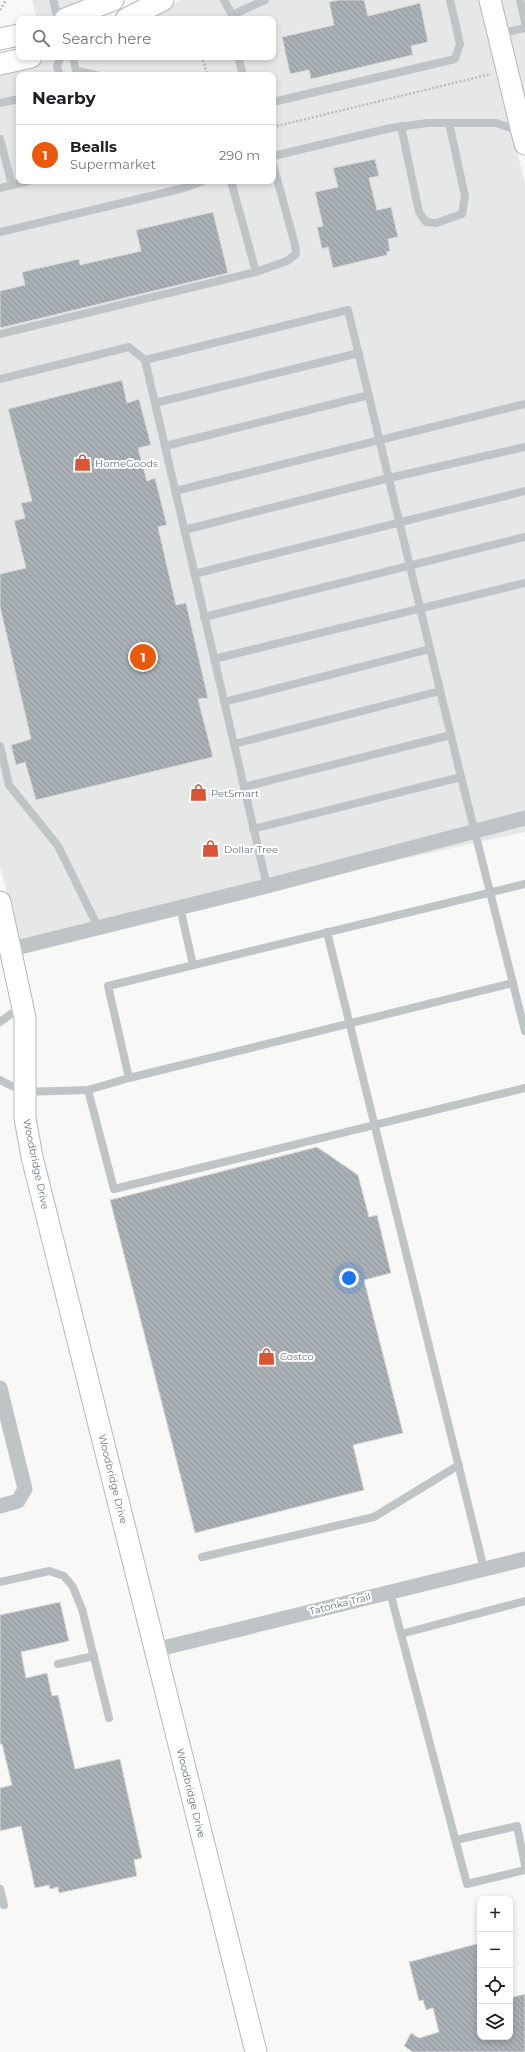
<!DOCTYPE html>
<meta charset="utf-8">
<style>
body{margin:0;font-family:Montserrat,sans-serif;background:#f6f6f6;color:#202124}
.controls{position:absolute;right:12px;bottom:12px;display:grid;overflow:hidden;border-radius:8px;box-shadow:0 2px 6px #0003}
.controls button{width:36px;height:36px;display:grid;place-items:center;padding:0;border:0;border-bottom:1px solid #e0e0e0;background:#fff;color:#202124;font:20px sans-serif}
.you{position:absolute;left:349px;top:1278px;width:14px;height:14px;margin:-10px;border:3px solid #fff;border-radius:50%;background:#1a73e8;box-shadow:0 0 0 6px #1a73e833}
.badge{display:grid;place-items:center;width:26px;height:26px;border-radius:50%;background:#ea580c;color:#fff;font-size:13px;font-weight:700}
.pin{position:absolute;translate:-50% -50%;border:2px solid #fff;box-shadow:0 1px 4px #0006}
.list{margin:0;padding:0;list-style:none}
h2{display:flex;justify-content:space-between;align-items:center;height:52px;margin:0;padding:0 16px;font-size:17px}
h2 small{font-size:13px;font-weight:400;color:#757577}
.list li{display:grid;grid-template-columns:26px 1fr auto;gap:12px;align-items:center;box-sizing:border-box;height:60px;padding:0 16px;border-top:1px solid #e0e0e0}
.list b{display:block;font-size:15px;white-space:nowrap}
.list p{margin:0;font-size:13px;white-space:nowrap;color:#757577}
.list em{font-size:13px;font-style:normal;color:#757577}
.icon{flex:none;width:22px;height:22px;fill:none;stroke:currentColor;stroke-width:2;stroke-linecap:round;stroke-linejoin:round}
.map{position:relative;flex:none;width:525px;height:2052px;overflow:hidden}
.search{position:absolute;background:#fff;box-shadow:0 2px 6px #0003;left:16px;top:16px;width:260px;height:44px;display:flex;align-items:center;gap:10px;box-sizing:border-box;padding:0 14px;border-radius:8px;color:#757577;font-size:15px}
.panel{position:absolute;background:#fff;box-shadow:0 2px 6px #0003;left:16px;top:72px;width:260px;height:112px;border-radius:8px}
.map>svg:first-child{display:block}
.built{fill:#e6e7e7;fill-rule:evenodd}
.building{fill:url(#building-back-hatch);stroke:#dadad8}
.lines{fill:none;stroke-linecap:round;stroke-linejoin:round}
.secondary-casing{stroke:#b2b8bc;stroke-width:23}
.path{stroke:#babdbf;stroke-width:2.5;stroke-dasharray:2 2;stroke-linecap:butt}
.lane{stroke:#bfc4c7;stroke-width:8}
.street{stroke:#bfc4c7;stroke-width:15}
.secondary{stroke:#fff;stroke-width:21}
.labels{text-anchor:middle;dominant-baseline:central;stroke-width:4;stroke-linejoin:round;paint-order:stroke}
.poi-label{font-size:10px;fill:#65747f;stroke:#fff;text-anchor:start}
.street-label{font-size:10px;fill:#65747f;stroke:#fff}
</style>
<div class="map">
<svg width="525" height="2052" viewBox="0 0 525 2052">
<defs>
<pattern id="building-back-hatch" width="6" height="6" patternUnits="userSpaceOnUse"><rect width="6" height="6" fill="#a9b1b6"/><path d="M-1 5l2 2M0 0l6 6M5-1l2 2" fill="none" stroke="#8d9599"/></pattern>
</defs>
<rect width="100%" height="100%" fill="#f8f8f6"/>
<g class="built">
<polygon points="32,0 92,0 43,19 37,19"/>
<path d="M 181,0 L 481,0 L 525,184 L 525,832 L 19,944 L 0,865 L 0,71 L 56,57 L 273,57 L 273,19 L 144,19 ZM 19,75 L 273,75 L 273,181 L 19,181 Z"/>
<polygon points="499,0 525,0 525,109"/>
</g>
<g class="building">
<polygon points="339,0 364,0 368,16 420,3 428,42 411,46 413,55 311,79 309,70 290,74 282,37 334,25 329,2"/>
<polygon points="375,159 379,176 369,178 377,210 391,207 398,237 388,239 390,251 387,252 387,255 333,268 328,247 322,249 317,227 323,226 315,192 338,187 333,168"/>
<polygon points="213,212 228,273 0,328 0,291 25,285 22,272 79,259 80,265 141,251 136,230"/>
<polygon points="122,380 127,403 139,399 151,445 138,448 147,481 155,478 167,525 158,527 176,605 186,603 208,698 198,699 213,757 36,800 25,762 16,765 11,745 31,739 0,607 0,574 26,568 14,521 25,518 21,503 32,501 8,409"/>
<polygon points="317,1147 358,1175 369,1217 377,1215 391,1273 364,1280 403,1433 353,1445 364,1490 195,1533 110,1200"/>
<polygon points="60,1602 69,1641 21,1652 26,1678 47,1673 52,1696 58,1695 75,1769 120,1759 142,1858 134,1860 137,1876 59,1893 58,1887 50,1889 49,1885 35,1888 21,1826 0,1831 0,1788 12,1785 2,1744 0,1744 0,1615"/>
<polygon points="480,1943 480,2037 510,2037 510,1998 525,1994 525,2052 413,2052 404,2046 411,2033 419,2038 439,2032 433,2008 426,2010 423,2000 419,2001 409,1962"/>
</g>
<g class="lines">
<defs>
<g id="secondary">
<polyline points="490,0 525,144"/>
<polyline points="65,19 113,0"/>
<polyline points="126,19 163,0"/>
<polyline points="0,39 19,35"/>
<polyline points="0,64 31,57"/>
<polyline points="0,902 25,1018 25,1118 32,1157 256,2052"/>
</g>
</defs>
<use href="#secondary" class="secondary-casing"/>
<g class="path">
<polyline points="0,10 6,0"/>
<polyline points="200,57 204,62 207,75"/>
<polyline points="273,127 491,74"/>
</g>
<g class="lane">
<polyline points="53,0 58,19"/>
<polyline points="224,0 232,15 265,0"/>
<polyline points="520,0 525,22"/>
<polyline points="499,34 525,28"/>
<polyline points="73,57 77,75"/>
<polyline points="238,57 243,75"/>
<polyline points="77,71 96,75"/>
<polyline points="60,75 57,66 61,57"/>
<polyline points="273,102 455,59 460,44 450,0"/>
<polyline points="0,103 19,99"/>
<polyline points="401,126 419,212 426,222 436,223 462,214 465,196 449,123"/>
<polyline points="0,139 12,185"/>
<polyline points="273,156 391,128 428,123 496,123 520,131"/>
<polyline points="231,181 256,272"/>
<polyline points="0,188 28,181"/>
<polyline points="0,232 184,188 203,181"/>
<polyline points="0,334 256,272 287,261 296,254 295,245 273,164"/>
<polyline points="145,360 348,310 461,777 525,1031"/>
<polyline points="0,379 129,347 145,360 267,886"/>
<polyline points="155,403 359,353"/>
<polyline points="165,446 369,395"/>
<polyline points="175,491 525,404"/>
<polyline points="184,530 389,478 525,447"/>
<polyline points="194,574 525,491"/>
<polyline points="204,617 525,537"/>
<polyline points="214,659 525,583"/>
<polyline points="224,702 430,649"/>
<polyline points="234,744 440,691"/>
<polyline points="0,746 9,785 58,846 98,927"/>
<polyline points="244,787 451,735"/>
<polyline points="253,829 461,777"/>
<polyline points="180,907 193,965"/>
<polyline points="327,932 484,1569"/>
<polyline points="0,1022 22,1006"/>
<polyline points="129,1078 108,986 525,884"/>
<polyline points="0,1080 24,1092 88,1090 129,1078 513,983"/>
<polyline points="88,1090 114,1189 525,1088"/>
<polyline points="202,1557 374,1517 459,1465"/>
<polyline points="0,1582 49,1571 64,1576 73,1587 82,1609 109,1718"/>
<polyline points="390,1592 401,1634 525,1601"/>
<polyline points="401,1634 467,1884 525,1870"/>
<polyline points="58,1664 94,1656"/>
<polyline points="456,1840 517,1826 525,1865"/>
<polyline points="0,1889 4,1905"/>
</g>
<g class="street">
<polyline points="12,949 267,886 525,818"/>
<polyline points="0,1388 25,1489 18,1501 0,1506"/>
<polyline points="155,1650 525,1559"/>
</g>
<use href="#secondary" class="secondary"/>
</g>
<defs>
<symbol id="shop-bare" viewBox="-9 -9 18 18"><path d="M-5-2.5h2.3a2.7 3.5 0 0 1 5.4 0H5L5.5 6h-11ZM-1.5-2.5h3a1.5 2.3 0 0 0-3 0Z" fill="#da5534" stroke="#fff" stroke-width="2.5" paint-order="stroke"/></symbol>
</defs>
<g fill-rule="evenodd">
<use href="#shop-bare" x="70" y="450" width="25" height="25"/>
<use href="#shop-bare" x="186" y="780" width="25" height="25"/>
<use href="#shop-bare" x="198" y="836" width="25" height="25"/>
<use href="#shop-bare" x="254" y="1344" width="25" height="25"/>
</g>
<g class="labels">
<g class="poi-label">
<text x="95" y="463">HomeGoods</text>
<text x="211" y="793">PetSmart</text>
<text x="224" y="849">Dollar Tree</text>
<text x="280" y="1356">Costco</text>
</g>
<g class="street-label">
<text transform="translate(36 1164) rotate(78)">Woodbridge Drive</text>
<text transform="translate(113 1479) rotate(76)">Woodbridge Drive</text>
<text transform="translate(340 1604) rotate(-14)">Tatonka Trail</text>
<text transform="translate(191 1793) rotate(76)">Woodbridge Drive</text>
</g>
</g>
</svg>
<div class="controls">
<button>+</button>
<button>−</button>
<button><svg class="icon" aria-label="locate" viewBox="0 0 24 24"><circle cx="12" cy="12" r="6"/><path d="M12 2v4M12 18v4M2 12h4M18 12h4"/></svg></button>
<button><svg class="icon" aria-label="layers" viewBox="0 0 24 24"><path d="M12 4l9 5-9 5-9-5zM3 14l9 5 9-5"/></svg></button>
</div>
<div class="you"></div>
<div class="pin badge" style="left:143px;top:657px">1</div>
<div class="search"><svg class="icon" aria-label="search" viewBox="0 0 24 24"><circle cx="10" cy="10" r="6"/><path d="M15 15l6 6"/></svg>Search here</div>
<section class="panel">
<h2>Nearby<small></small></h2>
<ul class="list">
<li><span class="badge">1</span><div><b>Bealls</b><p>Supermarket</p></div><em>290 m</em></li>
</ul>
</section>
</div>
